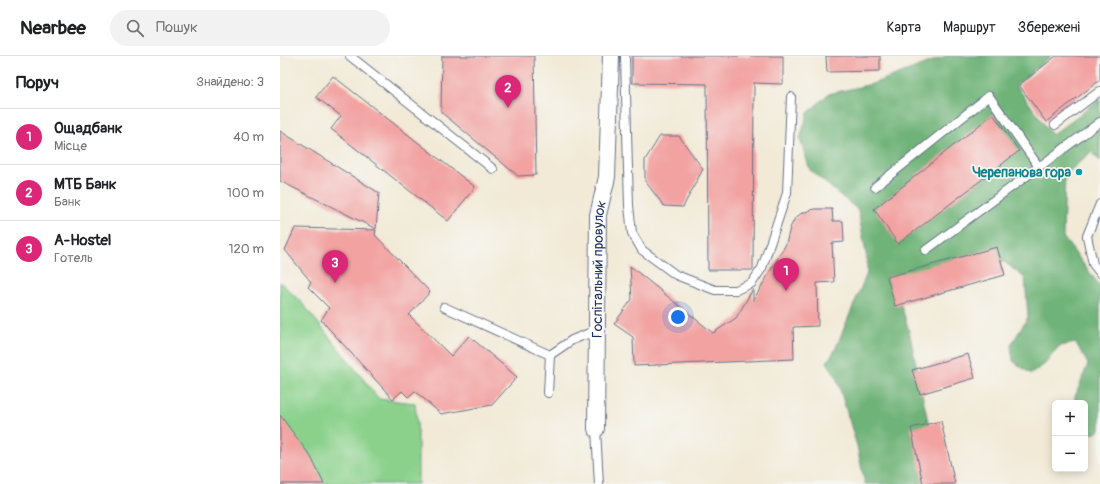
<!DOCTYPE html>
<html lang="uk">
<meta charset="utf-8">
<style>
body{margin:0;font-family:Pangolin,sans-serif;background:#f2f2f2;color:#202124}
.controls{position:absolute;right:12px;bottom:12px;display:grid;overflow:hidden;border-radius:6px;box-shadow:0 2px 10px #0003}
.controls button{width:36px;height:36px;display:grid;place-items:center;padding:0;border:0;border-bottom:1px solid #e0e0e0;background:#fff;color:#202124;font:20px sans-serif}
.you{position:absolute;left:398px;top:261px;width:14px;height:14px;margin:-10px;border:3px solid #fff;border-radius:50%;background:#1a73e8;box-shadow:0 0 0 6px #1a73e833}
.badge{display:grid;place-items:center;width:26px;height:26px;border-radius:50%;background:#db2777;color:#fff;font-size:13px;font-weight:700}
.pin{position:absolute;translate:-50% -33px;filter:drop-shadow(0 1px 2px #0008)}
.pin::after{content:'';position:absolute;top:21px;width:14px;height:12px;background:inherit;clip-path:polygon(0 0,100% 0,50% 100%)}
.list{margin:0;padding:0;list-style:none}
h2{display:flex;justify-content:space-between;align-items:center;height:52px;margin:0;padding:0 16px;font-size:17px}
h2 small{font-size:13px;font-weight:400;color:#757577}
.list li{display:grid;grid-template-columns:26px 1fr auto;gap:12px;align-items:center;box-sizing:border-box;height:56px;padding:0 16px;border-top:1px solid #e0e0e0}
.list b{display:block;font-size:15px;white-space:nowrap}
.list p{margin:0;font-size:13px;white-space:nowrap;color:#757577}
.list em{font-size:13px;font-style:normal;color:#757577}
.icon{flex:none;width:22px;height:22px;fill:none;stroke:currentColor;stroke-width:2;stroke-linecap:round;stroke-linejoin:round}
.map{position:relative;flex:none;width:820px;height:428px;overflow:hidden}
header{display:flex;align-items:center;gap:24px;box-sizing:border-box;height:56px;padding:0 20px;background:#fff;border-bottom:1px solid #e0e0e0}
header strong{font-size:19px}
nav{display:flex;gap:22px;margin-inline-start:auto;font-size:14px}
.search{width:280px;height:36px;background:#f2f2f2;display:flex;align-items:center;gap:10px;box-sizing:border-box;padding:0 14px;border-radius:22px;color:#757577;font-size:15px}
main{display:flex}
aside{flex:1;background:#fff}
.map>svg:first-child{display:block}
.green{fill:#8bd18c;stroke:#538075}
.forest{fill:#70b378;stroke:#46716b}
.building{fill:#f2a2a1}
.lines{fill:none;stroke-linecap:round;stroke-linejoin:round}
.service-casing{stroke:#667088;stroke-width:10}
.minor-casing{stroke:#667088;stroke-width:18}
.service{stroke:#fff;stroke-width:8}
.minor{stroke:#fff;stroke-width:16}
.culture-dot{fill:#0f9aa8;stroke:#f6f6f2;stroke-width:1.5}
.labels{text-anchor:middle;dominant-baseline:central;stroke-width:3.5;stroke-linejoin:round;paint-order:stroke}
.culture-label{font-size:14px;font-weight:bold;fill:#0d838f;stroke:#f6f6f2;text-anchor:end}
.street-label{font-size:14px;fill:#1b2f5e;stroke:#f6f6f2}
</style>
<header>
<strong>Nearbee</strong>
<div class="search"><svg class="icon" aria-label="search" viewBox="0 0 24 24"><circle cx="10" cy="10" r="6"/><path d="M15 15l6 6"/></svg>Пошук</div>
<nav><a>Карта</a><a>Маршрут</a><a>Збережені</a></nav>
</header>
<main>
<aside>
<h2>Поруч<small>Знайдено: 3</small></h2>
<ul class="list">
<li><span class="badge">1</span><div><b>Ощадбанк</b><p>Місце</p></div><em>40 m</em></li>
<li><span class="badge">2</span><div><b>МТБ Банк</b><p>Банк</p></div><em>100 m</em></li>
<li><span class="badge">3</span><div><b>A-Hostel</b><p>Готель</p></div><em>120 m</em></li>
</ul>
</aside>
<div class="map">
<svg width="820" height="428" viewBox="0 0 820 428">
<rect width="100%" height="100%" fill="#f6f6f2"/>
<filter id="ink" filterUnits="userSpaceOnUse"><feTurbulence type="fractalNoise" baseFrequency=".025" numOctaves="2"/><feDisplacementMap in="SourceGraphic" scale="8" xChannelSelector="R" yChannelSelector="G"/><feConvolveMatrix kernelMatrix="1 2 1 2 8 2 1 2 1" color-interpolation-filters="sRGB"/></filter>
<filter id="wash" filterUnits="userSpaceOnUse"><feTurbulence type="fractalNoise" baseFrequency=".012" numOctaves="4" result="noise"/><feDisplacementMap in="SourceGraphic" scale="16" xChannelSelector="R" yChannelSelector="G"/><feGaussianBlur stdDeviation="0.9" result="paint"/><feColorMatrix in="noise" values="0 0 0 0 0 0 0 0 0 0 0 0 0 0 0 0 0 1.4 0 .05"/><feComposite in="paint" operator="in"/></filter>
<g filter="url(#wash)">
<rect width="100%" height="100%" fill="#f2ead7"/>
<polygon class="green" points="0,226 22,247 99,343 135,347 138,378 138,428 0,428"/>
<polygon class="forest" points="666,0 771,0 736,29 772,79 820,43 820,105 811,96 785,119 783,181 820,230 820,373 816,377 805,378 805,347 794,347 795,341 808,308 796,287 779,290 765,308 751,318 733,305 731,289 748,261 745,222 723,205 648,226 618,239 629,275 661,428 585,428 577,390 556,320 547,306 555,294 587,217 587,203 578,154 530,114 520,83 528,57 548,38 592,28"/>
<g id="blocks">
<g class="building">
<polygon points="162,0 254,0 256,119 238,120 161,56"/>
<polygon points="352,0 503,0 503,28 474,27 473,214 428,214 427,28 352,27"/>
<polygon points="546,0 600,0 600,15 547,16"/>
<polygon points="776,0 820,0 820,24 766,66 739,29"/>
<polygon points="53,20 195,131 168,165 51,73 61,60 36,41"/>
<polygon points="713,58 739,95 618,188 594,153"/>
<polygon points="0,75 99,137 96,173 0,125"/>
<polygon points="380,80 399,80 423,113 403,151 384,150 365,125 365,104"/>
<polygon points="534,153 552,153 553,165 563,165 564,186 552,187 554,226 537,227 538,270 513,271 514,303 354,310 353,281 334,268 352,243 350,210 433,277 456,262 473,233 473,245 506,188 510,172 515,162 522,157"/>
<polygon points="15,172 96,174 95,179 150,236 129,259 171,300 189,280 237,321 212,349 161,358 135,335 128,341 122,335 113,343 41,264 49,252 28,231 31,226 5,194"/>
<polygon points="717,191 725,219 615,250 607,221"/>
<polygon points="688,298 695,322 640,338 632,314"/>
<polygon points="0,359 31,401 44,428 0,428"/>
<polygon points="661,365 675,428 643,428 631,372"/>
</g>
</g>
</g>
<g filter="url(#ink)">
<use href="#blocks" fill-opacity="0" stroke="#667088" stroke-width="1"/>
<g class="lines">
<defs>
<g id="service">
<polyline points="70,0 213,113"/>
<polyline points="345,0 349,150 352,177 362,194 396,219 435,234 456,234 472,227 482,212 507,137 511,41"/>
<polyline points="775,69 820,35"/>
<polyline points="595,131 709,40 759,111"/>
<polyline points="820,148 807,180 813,208 820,217"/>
<polyline points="646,194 820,66"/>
<polyline points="164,251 270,299 292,284 317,274"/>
<polyline points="268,337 270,299"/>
<polyline points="316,373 319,428"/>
</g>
<g id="minor">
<path id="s1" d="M 316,373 L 318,159 L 327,121 L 331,0"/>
</g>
</defs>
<use href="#service" class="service-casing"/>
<use href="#minor" class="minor-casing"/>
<use href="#service" class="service"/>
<use href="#minor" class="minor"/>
</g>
</g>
<circle class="culture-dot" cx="799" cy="116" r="4"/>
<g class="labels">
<g class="culture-label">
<text x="791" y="116">Черепанова гора</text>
</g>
<g class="street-label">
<text stroke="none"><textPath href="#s1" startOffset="160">Госпітальний провулок</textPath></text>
</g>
</g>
</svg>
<div class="controls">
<button>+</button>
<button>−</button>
</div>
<div class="you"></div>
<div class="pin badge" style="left:506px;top:235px">1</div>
<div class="pin badge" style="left:228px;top:52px">2</div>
<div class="pin badge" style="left:55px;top:227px">3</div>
</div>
</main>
